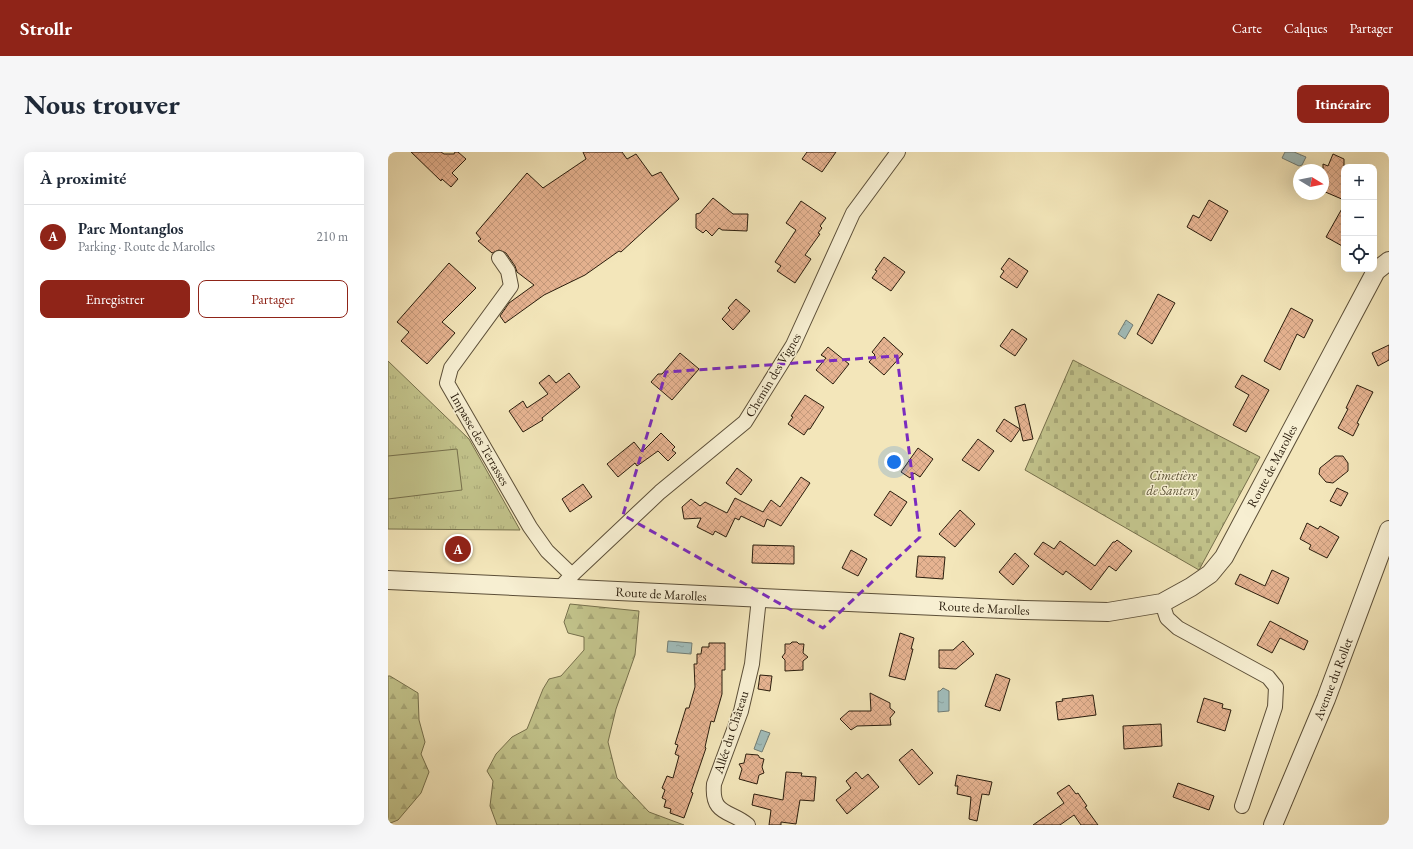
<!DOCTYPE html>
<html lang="fr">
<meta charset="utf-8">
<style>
body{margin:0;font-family:"EB Garamond",serif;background:#f6f6f7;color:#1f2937}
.controls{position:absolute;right:12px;top:12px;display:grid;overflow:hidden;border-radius:8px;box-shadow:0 4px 16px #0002}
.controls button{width:36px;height:36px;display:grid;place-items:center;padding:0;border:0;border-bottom:1px solid #e0e1e3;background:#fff;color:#1f2937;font:20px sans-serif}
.compass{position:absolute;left:905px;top:12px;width:36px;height:36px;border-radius:50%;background:#fff;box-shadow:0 4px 16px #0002;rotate:100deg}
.you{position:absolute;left:506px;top:310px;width:14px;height:14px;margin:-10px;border:3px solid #fff;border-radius:50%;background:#1a73e8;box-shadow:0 0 0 6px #1a73e833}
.badge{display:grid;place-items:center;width:26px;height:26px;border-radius:50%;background:#8f2418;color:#fff;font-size:13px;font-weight:700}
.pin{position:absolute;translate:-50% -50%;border:2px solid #fff;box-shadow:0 1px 4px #0006}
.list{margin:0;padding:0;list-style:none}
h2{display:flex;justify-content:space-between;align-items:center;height:52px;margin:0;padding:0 16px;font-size:17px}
h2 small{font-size:13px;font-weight:400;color:#747a83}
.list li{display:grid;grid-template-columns:26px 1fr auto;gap:12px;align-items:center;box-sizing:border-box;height:64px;padding:0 16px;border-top:1px solid #e0e1e3}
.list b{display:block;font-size:15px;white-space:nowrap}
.list p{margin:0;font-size:13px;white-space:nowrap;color:#747a83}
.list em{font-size:13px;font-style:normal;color:#747a83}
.actions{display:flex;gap:8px;padding:12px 16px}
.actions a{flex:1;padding:9px 0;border:1px solid #8f2418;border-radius:8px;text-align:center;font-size:14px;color:#8f2418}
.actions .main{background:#8f2418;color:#fff}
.icon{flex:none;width:22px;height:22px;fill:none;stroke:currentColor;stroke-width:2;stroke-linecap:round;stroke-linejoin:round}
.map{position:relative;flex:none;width:1001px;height:673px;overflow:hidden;border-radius:8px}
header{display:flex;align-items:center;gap:24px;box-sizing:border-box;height:56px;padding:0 20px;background:#8f2418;color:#fff}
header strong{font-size:19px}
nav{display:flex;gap:22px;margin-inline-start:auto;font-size:14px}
.intro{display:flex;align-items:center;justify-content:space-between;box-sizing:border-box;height:96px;padding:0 24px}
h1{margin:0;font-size:28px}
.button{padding:10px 18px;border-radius:8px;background:#8f2418;color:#fff;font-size:14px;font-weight:700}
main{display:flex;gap:24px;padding:0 24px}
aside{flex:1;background:#fff;border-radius:8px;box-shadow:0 4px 16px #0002}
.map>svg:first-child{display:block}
.forest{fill:url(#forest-firs);stroke:#76704c}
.cemetery{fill:url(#cemetery-stones);stroke:#76704c}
.park{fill:url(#park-tufts);stroke:#76704c}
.garden{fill:#c2c38b;stroke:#76704c}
.water{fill:url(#water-ripples);stroke:#717d75}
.building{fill:url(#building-cross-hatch);stroke:#2a1d0d}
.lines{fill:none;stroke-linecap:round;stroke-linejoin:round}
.minor-casing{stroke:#5c4f38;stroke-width:16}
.tertiary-casing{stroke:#5c4f38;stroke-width:20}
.minor{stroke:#f7efd2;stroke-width:14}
.tertiary{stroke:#f7efd2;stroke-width:18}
.marked{fill:none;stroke:#7b2cbf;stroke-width:3;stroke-dasharray:8 5;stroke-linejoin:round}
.labels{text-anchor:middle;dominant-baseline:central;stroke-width:3;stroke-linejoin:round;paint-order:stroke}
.street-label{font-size:13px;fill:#2a1d0d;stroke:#f7efd2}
.park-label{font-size:13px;font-style:italic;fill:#584f33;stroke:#f7efd2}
</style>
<header>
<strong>Strollr</strong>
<nav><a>Carte</a><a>Calques</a><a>Partager</a></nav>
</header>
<div class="intro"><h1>Nous trouver</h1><a class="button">Itinéraire</a></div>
<main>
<aside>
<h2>À proximité<small></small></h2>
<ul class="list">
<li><span class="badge">A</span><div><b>Parc Montanglos</b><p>Parking · Route de Marolles</p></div><em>210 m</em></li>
</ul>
<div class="actions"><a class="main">Enregistrer</a><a>Partager</a></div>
</aside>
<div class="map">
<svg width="1001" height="673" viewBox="0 0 1001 673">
<defs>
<pattern id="forest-firs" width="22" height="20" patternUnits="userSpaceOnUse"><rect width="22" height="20" fill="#c2c38b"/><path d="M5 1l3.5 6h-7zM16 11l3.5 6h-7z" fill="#a7a777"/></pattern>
<pattern id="cemetery-stones" width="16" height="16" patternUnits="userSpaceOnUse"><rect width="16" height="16" fill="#c2c38b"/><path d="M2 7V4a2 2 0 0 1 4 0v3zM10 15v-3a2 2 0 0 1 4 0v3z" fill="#a7a777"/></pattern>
<pattern id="park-tufts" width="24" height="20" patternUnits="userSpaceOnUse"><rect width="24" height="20" fill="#c2c38b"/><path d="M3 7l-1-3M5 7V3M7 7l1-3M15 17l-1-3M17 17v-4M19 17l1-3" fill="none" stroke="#a7a777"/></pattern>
<pattern id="water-ripples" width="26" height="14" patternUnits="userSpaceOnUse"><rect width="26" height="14" fill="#a1bdbb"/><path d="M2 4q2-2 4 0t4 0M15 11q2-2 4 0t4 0" fill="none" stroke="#8ba2a0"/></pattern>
<pattern id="building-cross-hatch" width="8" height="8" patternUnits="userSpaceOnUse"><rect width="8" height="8" fill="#e6b391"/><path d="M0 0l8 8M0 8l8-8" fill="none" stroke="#c59a7c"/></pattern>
</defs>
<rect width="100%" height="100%" fill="#f3e6ba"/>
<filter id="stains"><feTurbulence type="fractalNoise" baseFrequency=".005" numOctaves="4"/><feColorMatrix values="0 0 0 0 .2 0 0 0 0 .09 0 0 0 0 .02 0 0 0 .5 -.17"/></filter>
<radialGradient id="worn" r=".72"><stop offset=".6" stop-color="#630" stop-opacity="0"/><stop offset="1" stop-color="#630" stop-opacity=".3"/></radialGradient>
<g class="forest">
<polygon points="182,452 251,459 247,503 228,557 220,590 229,626 261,660 296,673 109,673 102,654 105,629 99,619 108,602 124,585 139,577 155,537 161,527 173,524 196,498 196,485 180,481 176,470"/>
<polygon points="0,524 2,524 30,541 31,568 37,590 33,602 41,620 33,641 10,668 0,672"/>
</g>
<polygon class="cemetery" points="685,208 872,305 811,418 637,318"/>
<polygon class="park" points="0,209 81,287 132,378 0,377"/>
<polygon class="garden" points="69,297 74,338 0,347 0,304"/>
<g class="water">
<polygon points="897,0 906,0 918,5 914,13 911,14 894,6"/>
<polygon points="738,168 745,173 737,187 730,182"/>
<polygon points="280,489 304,491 303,502 279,500"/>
<polygon points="555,536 561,539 561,559 550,560 550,539 552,539"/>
<polygon points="373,578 382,581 374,600 366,597"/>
</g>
<g class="building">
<polygon points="23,0 53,0 56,2 66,2 67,0 70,0 78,7 64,21 70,27 63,35 54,27 53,29"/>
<polygon points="195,0 234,0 239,7 248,2 264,24 273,20 291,47 233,100 231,99 197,123 156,143 117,171 112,164 121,151 146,133 129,120 127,114 118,101 111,98 104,101 90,89 93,87 88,81 139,21 155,36 198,7"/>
<polygon points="419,0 448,0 434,20 414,7"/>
<polygon points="945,2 956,7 956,48 935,39 935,12 940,14"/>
<polygon points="325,46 345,62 360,62 359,79 334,78 331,76 324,84 318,78 315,81 308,76 308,62 312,61"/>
<polygon points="821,48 840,59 823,89 799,75 805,63 811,66"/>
<polygon points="413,49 438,66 432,74 434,76 430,81 432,82 417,103 423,107 407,131 389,119 393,114 387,110 408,78 398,71"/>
<polygon points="956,53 956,95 938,85"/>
<polygon points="496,105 517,120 503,139 484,126 489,119 487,118"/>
<polygon points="621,106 640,119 629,136 612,125 616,119 613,117"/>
<polygon points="61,111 88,136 54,170 67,181 39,212 13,189 21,180 9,170"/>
<polygon points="770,142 787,151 764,192 749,182"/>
<polygon points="348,147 362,159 345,178 334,167 342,158 340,156"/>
<polygon points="903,156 925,168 916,186 909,182 892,218 876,209"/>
<polygon points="624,177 639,187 627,204 612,194"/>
<polygon points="496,185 515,202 496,223 481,210 487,203 484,200"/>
<polygon points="1001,193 1001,208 990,214 984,201"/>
<polygon points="440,195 461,212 445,232 428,218 438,206 433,203"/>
<polygon points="292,201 311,217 284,248 263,230 270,222 274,222"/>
<polygon points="181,221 192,235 154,266 155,268 135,280 121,259 135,249 139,256 160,242 151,231 161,223 168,231"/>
<polygon points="854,223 881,238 858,280 845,273 861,243 847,235"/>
<polygon points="969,233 985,240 969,271 971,272 965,284 950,276 960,257 958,256"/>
<polygon points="417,243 436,255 422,277 420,277 416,283 400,272 405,265 403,264"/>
<polygon points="637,252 645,287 635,289 627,255"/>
<polygon points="616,267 632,277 623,290 608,279"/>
<polygon points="273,281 287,295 284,298 288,301 280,309 270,299 249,314 247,311 230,325 219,312 246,290 254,300"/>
<polygon points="590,287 606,299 591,319 574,308"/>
<polygon points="530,296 545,307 532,325 526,321 522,326 513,320"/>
<polygon points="947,304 955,304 960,311 960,319 945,331 938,330 931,322 932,316"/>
<polygon points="349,316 364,328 353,343 338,331"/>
<polygon points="413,325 422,331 393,374 379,367 376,375 353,364 351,368 347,366 338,385 327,379 325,383 309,375 313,366 296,367 294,355 303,347 312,354 317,350 339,361 347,346 375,360 383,348 392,355"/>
<polygon points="195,332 204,345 182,360 174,347"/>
<polygon points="949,336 960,341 953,354 942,349"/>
<polygon points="502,339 519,350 503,374 486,363"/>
<polygon points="572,358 587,372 567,395 551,382"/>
<polygon points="919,371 930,377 932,374 951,385 939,406 921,397 923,393 912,387"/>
<polygon points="729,388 744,399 728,419 721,414 703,438 678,419 675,423 646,402 655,390 666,397 672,389 707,414 725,390 727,390"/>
<polygon points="365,393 406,394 406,412 364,411"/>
<polygon points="463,398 479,407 470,424 454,416"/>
<polygon points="627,401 641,414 625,433 611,420"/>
<polygon points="530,404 557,405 555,427 528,425"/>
<polygon points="884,418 901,426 890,452 847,432 852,422 877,434"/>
<polygon points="882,469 920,489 916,498 892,486 884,501 869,493"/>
<polygon points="512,481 526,486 523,497 525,497 517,528 501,524"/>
<polygon points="575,489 586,502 568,517 551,516 551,498 565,498"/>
<polygon points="404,490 409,490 411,492 416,492 415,501 420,505 415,509 415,518 397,519 397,508 394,505 397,501 397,492 402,492"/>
<polygon points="321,491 337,491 337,518 334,518 334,542 326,570 323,569 317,595 318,596 303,640 305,641 296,666 282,661 283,657 276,655 278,648 274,646 277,638 274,636 279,624 285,626 291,604 287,602 290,593 287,592 298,556 301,556 307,535 306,512 309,512 309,502 313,502 314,495 321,495"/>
<polygon points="608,522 622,527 612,559 597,554"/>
<polygon points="372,523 384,524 382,539 370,537"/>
<polygon points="482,541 502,551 502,556 507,560 502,566 503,573 469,574 463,578 452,567 461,559 483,559"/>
<polygon points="705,543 708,563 670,568 668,550 675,549 674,547"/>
<polygon points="816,546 835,552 834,556 843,558 837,579 809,570"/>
<polygon points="773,572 774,594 736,597 735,574"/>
<polygon points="524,597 545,621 531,633 511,608"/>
<polygon points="358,602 370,603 372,606 376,607 374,615 376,621 371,623 369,632 351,627 354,617 351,612 356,611"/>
<polygon points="398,620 414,621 413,624 428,625 426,649 412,648 408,672 393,670 393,673 381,673 383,658 364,653 366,642 395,648"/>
<polygon points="468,620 474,627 480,622 491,635 459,662 448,648 463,636 458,629"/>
<polygon points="569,623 604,630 601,643 594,642 589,669 581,667 583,645 569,642 570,634 567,634"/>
<polygon points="790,631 826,644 821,658 785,645"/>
<polygon points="681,633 688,642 690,641 699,654 697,655 710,673 693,673 686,663 672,673 645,673 676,651 669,641"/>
</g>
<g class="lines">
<defs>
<g id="minor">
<polyline points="111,106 120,119 123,134 63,216 59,231 142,375 159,399 184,423"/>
<polyline points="171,437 184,423 272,340 357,270 405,193 465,61 510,0"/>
<polyline points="774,451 779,466 790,476 880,525 888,535 887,555 854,654"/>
<path d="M 360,673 C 343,658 323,664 326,632 L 353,559 L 364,512 L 371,446"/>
</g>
<g id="tertiary">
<polyline points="0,428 439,449 636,458 720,460 774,451 803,435 822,422 836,405 988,119 1001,109"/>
<polyline points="885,673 938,547 1001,378"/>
</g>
</defs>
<use href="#minor" class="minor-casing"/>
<use href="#tertiary" class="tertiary-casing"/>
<use href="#minor" class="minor"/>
<use href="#tertiary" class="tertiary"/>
</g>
<path class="marked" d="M 509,204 L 532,385 L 435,476 L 235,363 L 278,220 Z"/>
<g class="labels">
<g class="street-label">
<text transform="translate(385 223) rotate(-59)">Chemin des Vignes</text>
<text transform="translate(92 287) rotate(60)">Impasse des Terrasses</text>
<text transform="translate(884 314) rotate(-62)">Route de Marolles</text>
<text transform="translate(273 442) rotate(3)">Route de Marolles</text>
<text transform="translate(596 456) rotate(3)">Route de Marolles</text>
<text transform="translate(945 527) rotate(-69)">Avenue du Rollet</text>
<text transform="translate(343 580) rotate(-72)">Allée du Château</text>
</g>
<g class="park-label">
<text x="785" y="323">Cimetière<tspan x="785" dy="15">de Santeny</tspan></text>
</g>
</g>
<rect width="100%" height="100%" filter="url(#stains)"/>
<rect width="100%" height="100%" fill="url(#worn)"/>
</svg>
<div class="controls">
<button>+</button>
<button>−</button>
<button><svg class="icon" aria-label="locate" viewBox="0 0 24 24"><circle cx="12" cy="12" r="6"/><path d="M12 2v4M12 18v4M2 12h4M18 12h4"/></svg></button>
</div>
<svg class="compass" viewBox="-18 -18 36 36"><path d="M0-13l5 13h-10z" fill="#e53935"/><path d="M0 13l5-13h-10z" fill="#747a83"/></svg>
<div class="you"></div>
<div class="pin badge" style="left:70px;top:397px">A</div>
</div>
</main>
